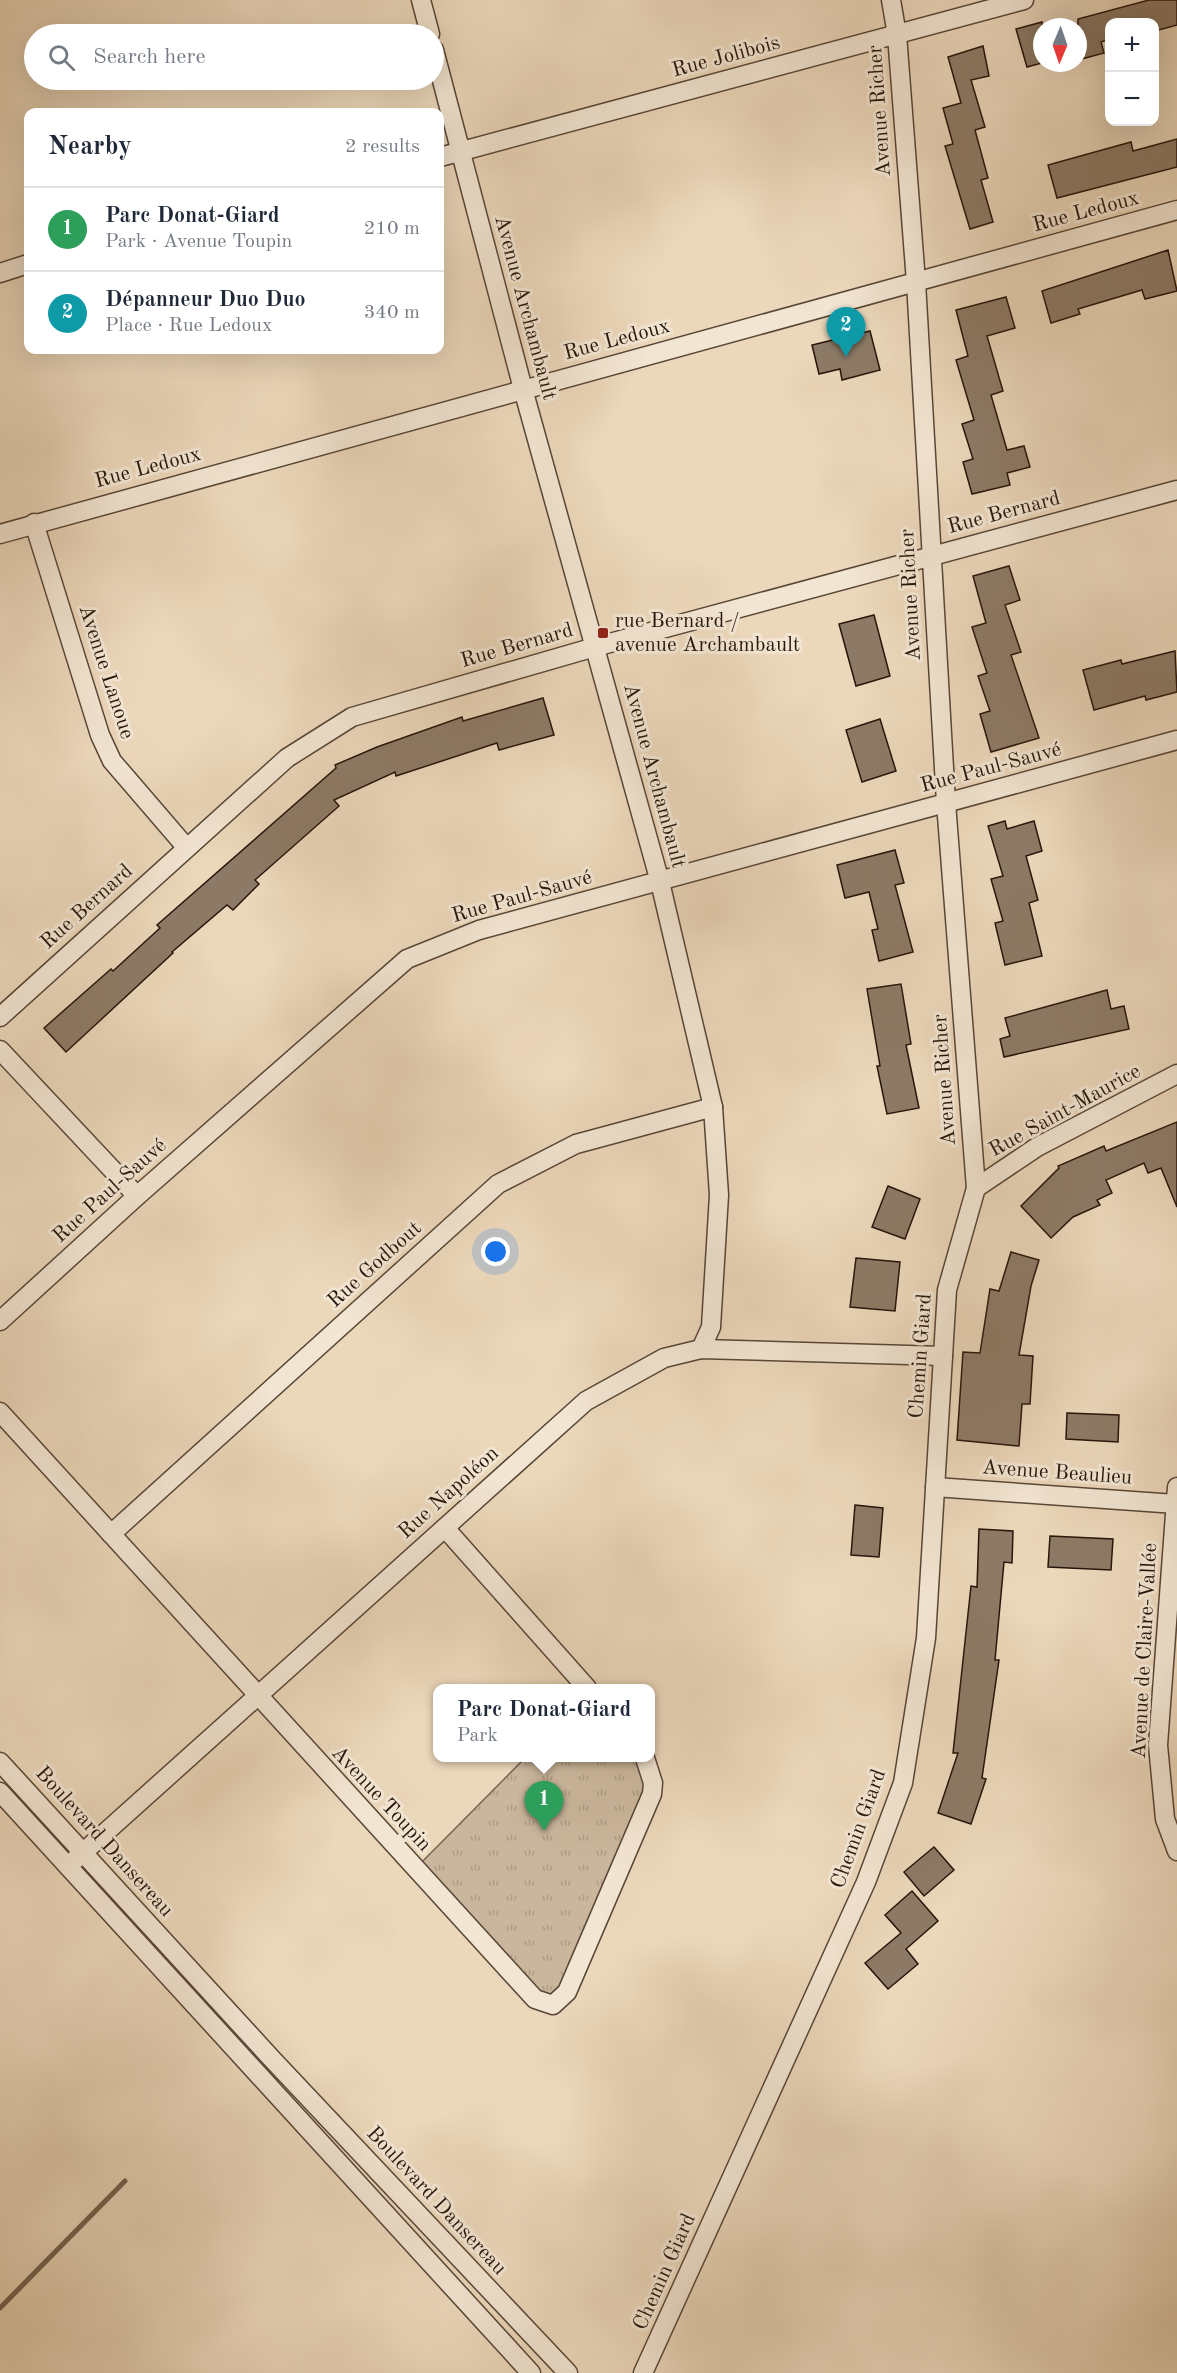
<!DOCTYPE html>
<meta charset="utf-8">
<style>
body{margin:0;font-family:"Old Standard TT",serif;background:#f6f6f7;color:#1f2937}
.controls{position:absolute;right:18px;top:18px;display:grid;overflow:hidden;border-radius:12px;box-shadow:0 6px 24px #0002}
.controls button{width:54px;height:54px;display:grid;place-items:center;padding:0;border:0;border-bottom:2px solid #e0e1e3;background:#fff;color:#1f2937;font:30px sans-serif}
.compass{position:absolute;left:1033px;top:18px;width:54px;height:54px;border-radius:50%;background:#fff;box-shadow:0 6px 24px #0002;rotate:182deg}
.you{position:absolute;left:496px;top:1252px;width:21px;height:21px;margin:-15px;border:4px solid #fff;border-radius:50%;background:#1a73e8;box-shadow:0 0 0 9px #1a73e833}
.badge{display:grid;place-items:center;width:39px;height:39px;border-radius:50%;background:#8f2418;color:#fff;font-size:20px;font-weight:700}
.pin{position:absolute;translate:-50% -50px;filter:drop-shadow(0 2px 3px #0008)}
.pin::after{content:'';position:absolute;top:32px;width:21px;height:18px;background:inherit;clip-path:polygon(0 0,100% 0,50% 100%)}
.popup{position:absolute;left:433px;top:1684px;width:222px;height:78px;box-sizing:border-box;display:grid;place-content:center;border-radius:12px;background:#fff;filter:drop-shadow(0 2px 4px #0005);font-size:20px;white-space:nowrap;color:#747a83}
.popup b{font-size:22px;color:#1f2937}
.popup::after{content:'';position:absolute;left:50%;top:100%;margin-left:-12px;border:12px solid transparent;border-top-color:#fff}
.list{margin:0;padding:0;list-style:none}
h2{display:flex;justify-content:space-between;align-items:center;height:78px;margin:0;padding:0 24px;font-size:26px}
h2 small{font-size:20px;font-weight:400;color:#747a83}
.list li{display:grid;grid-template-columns:39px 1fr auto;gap:18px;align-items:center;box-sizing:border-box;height:84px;padding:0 24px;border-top:2px solid #e0e1e3}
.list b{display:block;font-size:22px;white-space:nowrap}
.list p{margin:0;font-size:20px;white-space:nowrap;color:#747a83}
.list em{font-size:20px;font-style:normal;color:#747a83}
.icon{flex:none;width:33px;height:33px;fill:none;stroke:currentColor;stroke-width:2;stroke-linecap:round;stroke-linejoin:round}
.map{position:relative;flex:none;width:1177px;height:2373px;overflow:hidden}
.search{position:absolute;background:#fff;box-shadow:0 6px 24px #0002;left:24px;top:24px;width:420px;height:66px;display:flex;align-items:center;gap:15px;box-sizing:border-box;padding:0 21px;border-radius:33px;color:#747a83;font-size:22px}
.panel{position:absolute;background:#fff;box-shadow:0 6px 24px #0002;left:24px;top:108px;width:420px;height:246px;border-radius:12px}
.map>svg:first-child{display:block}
.grass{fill:url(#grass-tufts);stroke:#786654;stroke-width:1.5}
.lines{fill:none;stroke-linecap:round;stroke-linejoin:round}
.stream{stroke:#746250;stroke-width:5}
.building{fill:#8d7a66;stroke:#27150b;stroke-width:1.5}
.minor-casing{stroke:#584637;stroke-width:21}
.minor{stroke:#f2e5d2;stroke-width:18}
.poi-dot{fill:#8f2418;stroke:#f2e5d2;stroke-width:2}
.labels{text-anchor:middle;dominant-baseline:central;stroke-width:6;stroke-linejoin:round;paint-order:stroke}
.street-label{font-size:21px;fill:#27150b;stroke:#f2e5d2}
.poi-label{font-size:21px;fill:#27150b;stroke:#f2e5d2;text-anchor:start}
</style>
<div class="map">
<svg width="1177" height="2373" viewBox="0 0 1177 2373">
<defs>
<pattern id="grass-tufts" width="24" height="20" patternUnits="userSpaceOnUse" patternTransform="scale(1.5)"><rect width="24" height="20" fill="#cab69c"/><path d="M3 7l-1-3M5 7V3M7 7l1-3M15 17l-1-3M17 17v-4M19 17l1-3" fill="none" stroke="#ae9c85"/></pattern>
</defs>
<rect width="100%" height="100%" fill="#ebd7ba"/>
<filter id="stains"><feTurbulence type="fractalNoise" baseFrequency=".00333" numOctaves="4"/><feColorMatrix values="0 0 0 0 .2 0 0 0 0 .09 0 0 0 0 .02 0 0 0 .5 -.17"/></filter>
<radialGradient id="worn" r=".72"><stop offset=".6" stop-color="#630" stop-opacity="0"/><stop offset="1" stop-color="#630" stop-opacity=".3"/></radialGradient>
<polygon class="grass" points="525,1758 645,1758 653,1783 553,2005 415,1869"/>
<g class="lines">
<polyline class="stream" points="0,2308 125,2181"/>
</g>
<g class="building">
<polygon points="1149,0 1177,0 1177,25 1155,31 1155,22 1110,22 1110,39 1101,42 1104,53 1078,60 1078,19"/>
<polygon points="1042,22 1042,63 1027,67 1016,29"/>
<polygon points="983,46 989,76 971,80 985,127 975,130 988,178 981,180 993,222 970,229 945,146 953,144 943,108 961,103 948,57"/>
<polygon points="1177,139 1177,167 1057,198 1048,165 1131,142 1133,151"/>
<polygon points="1168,250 1177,291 1145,299 1142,290 1078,309 1080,314 1051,323 1042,291"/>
<polygon points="1006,297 1015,328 987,336 1003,391 991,395 1007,450 1024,446 1030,467 1007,473 1010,485 972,494 963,462 973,459 962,424 974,420 956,360 968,356 956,310"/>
<polygon points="870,331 880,370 842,380 840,369 819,374 812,345"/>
<polygon points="1009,566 1020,600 1005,605 1021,652 1011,655 1039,738 991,752 980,714 990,711 978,676 987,673 972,627 986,623 973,576"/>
<polygon points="874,615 890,676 856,686 839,624"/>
<polygon points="1175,651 1177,692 1146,700 1145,696 1094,710 1083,670 1121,660 1122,664"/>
<polygon points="543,698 554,735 499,750 497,743 396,776 395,772 334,800 339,806 255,880 259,884 233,910 227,905 172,952 173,953 66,1052 44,1028 111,969 113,971 160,928 157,925 336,768 335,765 377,747 462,717 463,721"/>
<polygon points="880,719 896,771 862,782 846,730"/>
<polygon points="1005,821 1007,829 1034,821 1042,851 1026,856 1038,900 1029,903 1042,956 1005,965 995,923 1003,921 991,879 1003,876 988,826"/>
<polygon points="895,850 904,883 895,885 913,952 879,961 872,930 878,929 869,892 845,898 837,865"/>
<polygon points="901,984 911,1044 906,1045 919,1108 887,1114 877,1066 880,1066 867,989"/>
<polygon points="1107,990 1111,1009 1124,1006 1129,1029 1004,1057 1000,1039 1010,1036 1005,1018"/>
<polygon points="1177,1122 1177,1207 1161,1168 1148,1173 1144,1163 1106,1180 1112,1193 1097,1200 1100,1205 1073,1217 1051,1238 1021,1206 1059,1168 1058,1166 1104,1146 1106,1151"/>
<polygon points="888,1186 920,1199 905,1239 872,1227"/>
<polygon points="1011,1252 1039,1260 1031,1286 1019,1355 1033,1356 1030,1404 1022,1404 1019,1446 957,1440 963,1352 980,1353 990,1289 999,1291"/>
<polygon points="856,1258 900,1262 895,1311 850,1307"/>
<polygon points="1067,1413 1119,1415 1118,1442 1066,1439"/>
<polygon points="855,1505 883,1508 879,1557 851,1555"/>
<polygon points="979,1529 1013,1531 1012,1563 1004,1562 995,1660 999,1660 982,1778 986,1779 971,1824 938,1813 958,1753 953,1753 971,1586 977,1587"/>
<polygon points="1050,1536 1113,1539 1111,1570 1048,1567"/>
<polygon points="934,1847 954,1870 924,1896 904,1872"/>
<polygon points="912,1891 938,1921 906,1949 918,1964 888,1989 865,1963 901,1933 885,1915"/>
</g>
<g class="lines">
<defs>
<g id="minor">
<polyline points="421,0 430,34"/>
<polyline points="434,50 523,389 660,882 713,1107 719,1195 711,1327 701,1349"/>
<polyline points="440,157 1024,0"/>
<polyline points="0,273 28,264"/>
<polyline points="34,523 100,735 112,761 186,847"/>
<polyline points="0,534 1177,210"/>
<polyline points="0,1017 287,758 352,717 595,647 1177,490"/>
<polyline points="0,1050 137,1196"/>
<polyline points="976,1188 1037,1147 1177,1074"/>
<polyline points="0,1321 137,1196 407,959 479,930 1177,740"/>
<polyline points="0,1412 535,1999 553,2005 567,1992 652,1794 653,1783 645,1758"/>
<polyline points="935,1487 1176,1504"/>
<polyline points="1177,1487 1158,1745 1165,1819 1177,1851"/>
<polyline points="445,1528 587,1688"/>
<polyline points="111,1534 498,1184 576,1144 713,1107"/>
<polyline points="0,1762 272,2059 568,2373"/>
<polyline points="0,1792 531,2373"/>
<polyline points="68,1866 586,1401 664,1358 701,1349 943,1356"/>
<polyline points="643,2373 866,1882 903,1783 926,1638 947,1290 976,1188 946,803 916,282 897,35 891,0"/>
</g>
</defs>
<use href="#minor" class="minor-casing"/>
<use href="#minor" class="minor"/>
</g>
<rect class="poi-dot" x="597" y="627" width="12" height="12" rx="3"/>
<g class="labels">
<g class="street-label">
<text transform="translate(726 57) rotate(-15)">Rue Jolibois</text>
<text transform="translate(880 111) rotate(-94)">Avenue Richer</text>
<text transform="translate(1086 212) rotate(-15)">Rue Ledoux</text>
<text transform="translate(525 308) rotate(75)">Avenue Archambault</text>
<text transform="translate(617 340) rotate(-15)">Rue Ledoux</text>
<text transform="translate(148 468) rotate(-15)">Rue Ledoux</text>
<text transform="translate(1004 513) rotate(-15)">Rue Bernard</text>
<text transform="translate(911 595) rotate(-93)">Avenue Richer</text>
<text transform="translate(517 646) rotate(-16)">Rue Bernard</text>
<text transform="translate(106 672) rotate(72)">Avenue Lanoue</text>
<text transform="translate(991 768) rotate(-15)">Rue Paul-Sauvé</text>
<text transform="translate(654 776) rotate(75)">Avenue Archambault</text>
<text transform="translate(522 897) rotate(-16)">Rue Paul-Sauvé</text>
<text transform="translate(87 907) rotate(-42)">Rue Bernard</text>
<text transform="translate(945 1080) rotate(-94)">Avenue Richer</text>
<text transform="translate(1065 1111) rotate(-29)">Rue Saint-Maurice</text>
<text transform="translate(110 1191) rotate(-42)">Rue Paul-Sauvé</text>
<text transform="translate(375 1265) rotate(-42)">Rue Godbout</text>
<text transform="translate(921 1356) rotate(-86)">Chemin Giard</text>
<text transform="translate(1057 1473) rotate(4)">Avenue Beaulieu</text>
<text transform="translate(449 1493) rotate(-42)">Rue Napoléon</text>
<text transform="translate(1145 1651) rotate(-87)">Avenue de Claire-Vallée</text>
<text transform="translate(381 1799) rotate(47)">Avenue Toupin</text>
<text transform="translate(859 1829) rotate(-70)">Chemin Giard</text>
<text transform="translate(104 1842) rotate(48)">Boulevard Dansereau</text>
<text transform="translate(436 2201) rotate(47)">Boulevard Dansereau</text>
<text transform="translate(665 2272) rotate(-66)">Chemin Giard</text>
</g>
<g class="poi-label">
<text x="615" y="621">rue Bernard /<tspan x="615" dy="24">avenue Archambault</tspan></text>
</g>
</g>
<rect width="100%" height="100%" filter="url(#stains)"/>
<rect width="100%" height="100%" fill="url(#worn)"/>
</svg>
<div class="controls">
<button>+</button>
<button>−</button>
</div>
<svg class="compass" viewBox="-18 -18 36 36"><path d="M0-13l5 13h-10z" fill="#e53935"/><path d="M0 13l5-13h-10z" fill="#747a83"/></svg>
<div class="you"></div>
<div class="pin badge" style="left:544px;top:1831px;background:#2e9e5b">1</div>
<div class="popup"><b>Parc Donat-Giard</b>Park</div>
<div class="pin badge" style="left:846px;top:357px;background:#0f9aa8">2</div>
<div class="search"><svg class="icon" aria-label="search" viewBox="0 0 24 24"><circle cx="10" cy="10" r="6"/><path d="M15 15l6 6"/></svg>Search here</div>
<section class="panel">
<h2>Nearby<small>2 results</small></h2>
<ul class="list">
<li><span class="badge" style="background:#2e9e5b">1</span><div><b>Parc Donat-Giard</b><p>Park · Avenue Toupin</p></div><em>210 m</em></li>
<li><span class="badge" style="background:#0f9aa8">2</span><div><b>Dépanneur Duo Duo</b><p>Place · Rue Ledoux</p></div><em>340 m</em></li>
</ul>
</section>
</div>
